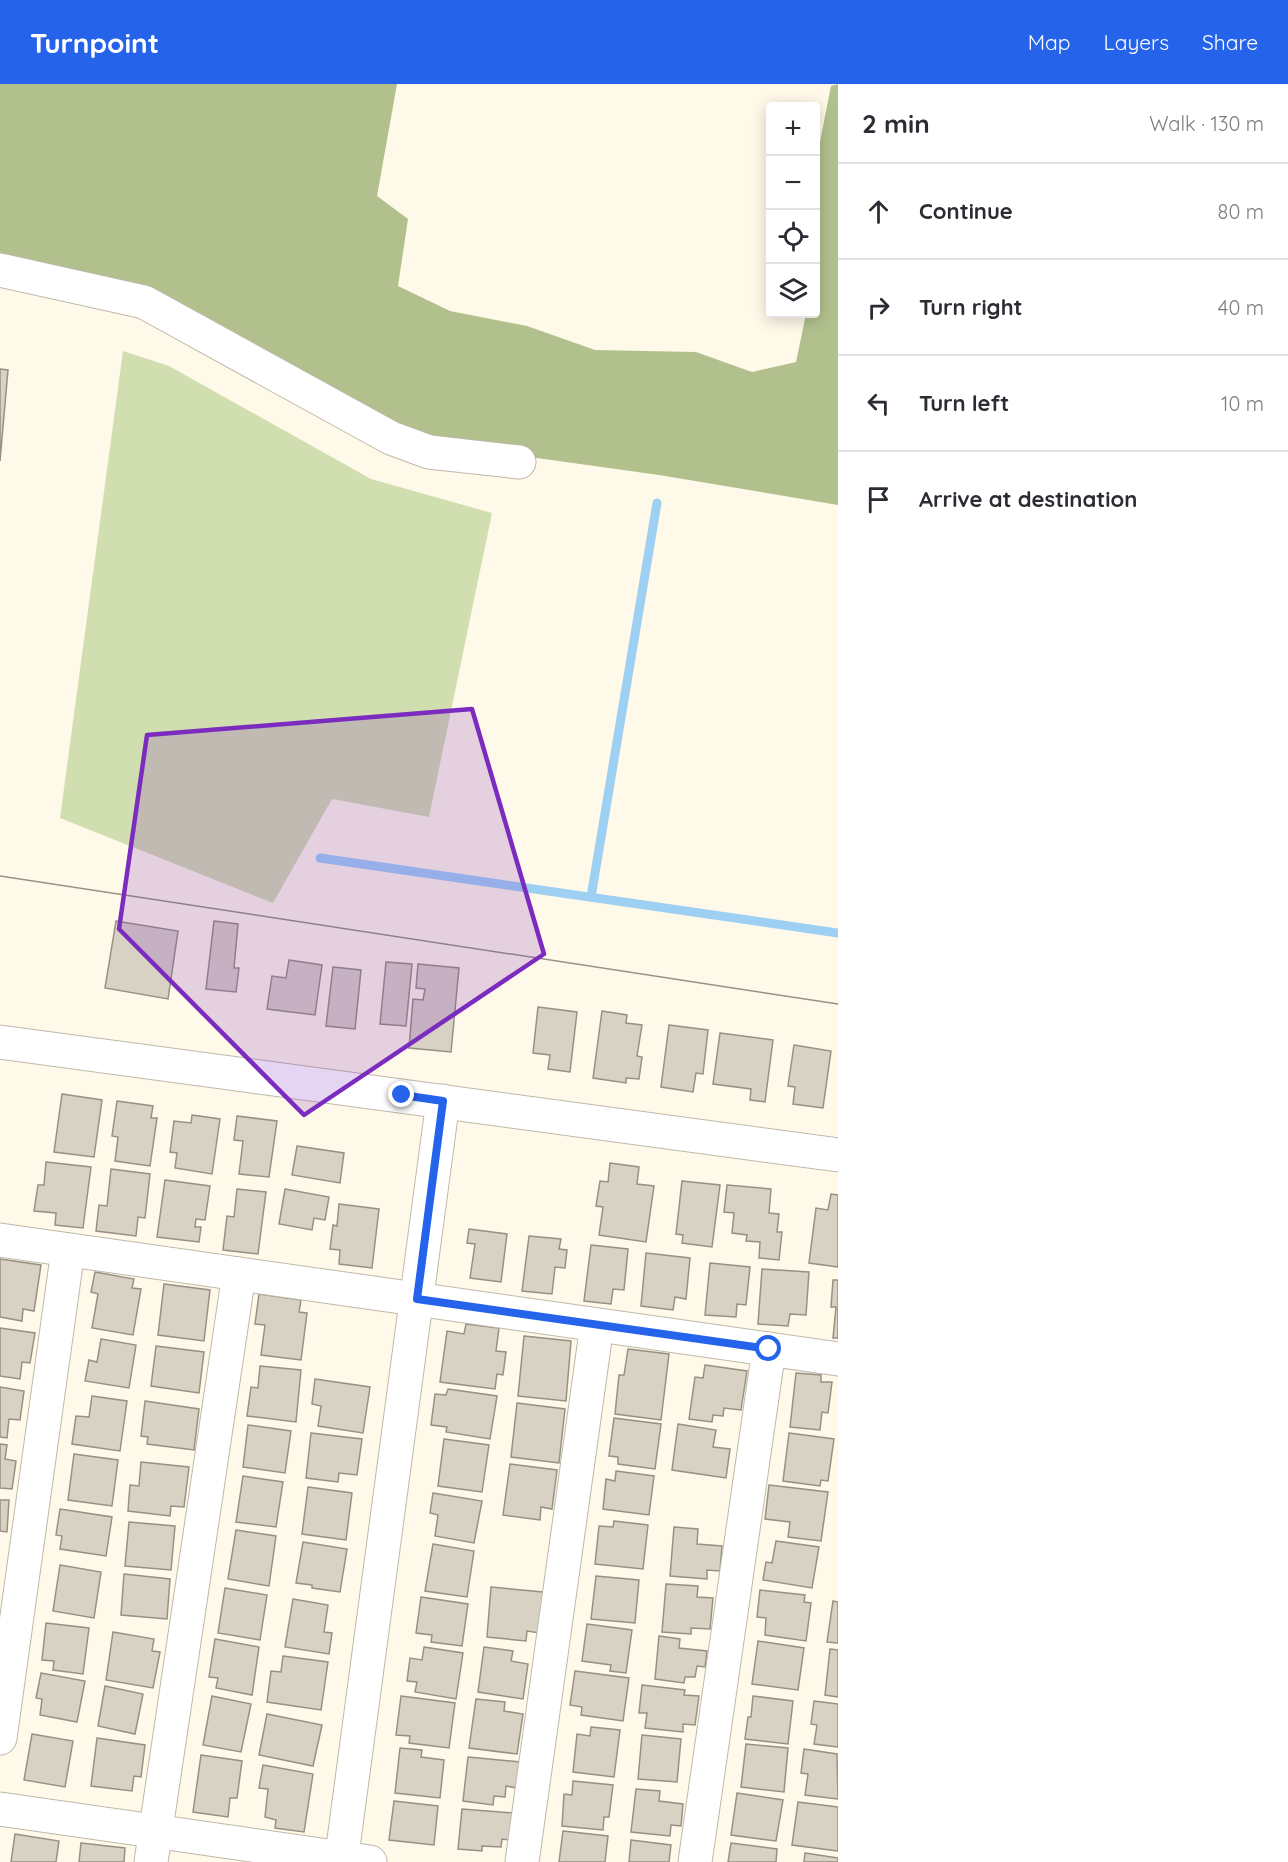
<!DOCTYPE html>
<meta charset="utf-8">
<style>
body{margin:0;font-family:Quicksand,sans-serif;background:#f2f2f3;color:#2b2b33}
.controls{position:absolute;right:18px;top:18px;display:grid;overflow:hidden;border-radius:6px;box-shadow:0 3px 15px #0003}
.controls button{width:54px;height:54px;display:grid;place-items:center;padding:0;border:0;border-bottom:2px solid #e1e1e2;background:#fff;color:#2b2b33;font:30px sans-serif}
.stop{position:absolute;width:18px;height:18px;margin:-14px;border:4px solid #2563eb;border-radius:50%;background:#fff}
.stop.end{background:#2563eb;border-color:#fff;box-shadow:0 2px 6px #0008}
.list{margin:0;padding:0;list-style:none}
h2{display:flex;justify-content:space-between;align-items:center;height:78px;margin:0;padding:0 24px;font-size:26px}
h2 small{font-size:20px;font-weight:400;color:#7c7c81}
.list li{display:grid;grid-template-columns:39px 1fr auto;gap:18px;align-items:center;box-sizing:border-box;height:96px;padding:0 24px;border-top:2px solid #e1e1e2}
.list b{display:block;font-size:22px;white-space:nowrap}
.list em{font-size:20px;font-style:normal;color:#7c7c81}
.icon{flex:none;width:33px;height:33px;fill:none;stroke:currentColor;stroke-width:2;stroke-linecap:round;stroke-linejoin:round}
.map{position:relative;flex:none;width:838px;height:1778px;overflow:hidden}
header{display:flex;align-items:center;gap:36px;box-sizing:border-box;height:84px;padding:0 30px;background:#2563eb;color:#fff}
header strong{font-size:28px}
nav{display:flex;gap:33px;margin-inline-start:auto;font-size:21px}
main{display:flex}
aside{flex:1;background:#fff}
.map>svg:first-child{display:block}
.green{fill:#d1deb0}
.forest{fill:#b1c08c}
.lines{fill:none;stroke-linecap:round;stroke-linejoin:round}
.stream{stroke:#9ed0f4;stroke-width:9}
.building{fill:#d8d2c4;stroke:#979184;stroke-width:1.5}
.minor-casing{stroke:#beb9aa;stroke-width:35}
.minor{stroke:#fff;stroke-width:33}
.tram{stroke:#969288;stroke-width:1.5}
.route{stroke:#2563eb;stroke-width:8}
.marked{fill:#7b2cbf;fill-opacity:0.2;stroke:#7b2cbf;stroke-width:4.5;stroke-linejoin:round}
</style>
<header>
<strong>Turnpoint</strong>
<nav><a>Map</a><a>Layers</a><a>Share</a></nav>
</header>
<main>
<div class="map">
<svg width="838" height="1778" viewBox="0 0 838 1778">
<rect width="100%" height="100%" fill="#fff9e9"/>
<polygon class="green" points="123,267 169,282 371,395 492,429 429,733 332,715 273,819 60,734"/>
<polygon class="forest" points="0,0 397,0 377,112 408,135 398,202 450,227 527,242 595,266 696,268 752,288 796,278 806,230 816,230 816,181 817,172 816,163 816,78 831,2 838,0 838,421 659,391 429,359 185,227 0,176"/>
<g class="lines">
<g class="stream">
<polyline points="320,774 838,849"/>
<polyline points="591,813 657,419"/>
</g>
</g>
<g class="building">
<polygon points="0,285 8,286 0,377"/>
<polygon points="116,837 178,847 168,915 105,904"/>
<polygon points="214,837 238,840 234,884 239,884 236,908 206,905"/>
<polygon points="289,876 322,881 315,931 267,925 272,892 286,894"/>
<polygon points="386,878 412,880 406,942 380,940"/>
<polygon points="418,880 459,884 451,968 409,964 413,915 423,916 425,905 416,904"/>
<polygon points="333,883 361,886 355,945 326,942"/>
<polygon points="538,923 577,928 570,988 548,985 550,971 533,969"/>
<polygon points="602,927 627,931 626,939 642,941 637,972 642,973 639,995 626,994 626,999 593,994"/>
<polygon points="669,941 708,946 703,990 696,989 693,1008 661,1003"/>
<polygon points="720,949 773,956 765,1018 750,1016 751,1005 713,1000"/>
<polygon points="794,961 831,967 823,1024 793,1020 795,1003 788,1002"/>
<polygon points="62,1010 102,1016 94,1073 54,1068"/>
<polygon points="117,1017 153,1022 151,1034 157,1034 150,1082 115,1077 118,1053 112,1052"/>
<polygon points="192,1031 220,1035 212,1090 175,1084 177,1069 170,1068 174,1037 191,1039"/>
<polygon points="237,1032 277,1037 269,1093 239,1090 243,1057 234,1056"/>
<polygon points="297,1062 344,1069 340,1099 292,1091"/>
<polygon points="46,1078 91,1083 83,1144 55,1141 56,1129 34,1127 38,1101 44,1101"/>
<polygon points="610,1079 639,1083 637,1100 654,1102 646,1158 599,1151 603,1123 596,1122 600,1097 608,1098"/>
<polygon points="111,1085 150,1090 145,1134 138,1133 136,1152 96,1147 99,1121 107,1122"/>
<polygon points="165,1096 210,1102 205,1136 196,1135 195,1143 201,1143 199,1158 157,1153"/>
<polygon points="682,1097 720,1101 712,1163 682,1159 683,1151 676,1150"/>
<polygon points="727,1101 771,1105 769,1129 779,1130 777,1148 782,1148 779,1176 759,1174 760,1158 746,1157 747,1151 732,1149 734,1129 724,1128"/>
<polygon points="237,1105 266,1108 258,1170 223,1166 227,1132 234,1133"/>
<polygon points="285,1105 329,1113 325,1136 314,1134 312,1146 279,1140"/>
<polygon points="831,1110 838,1111 838,1183 809,1179 816,1124 828,1126"/>
<polygon points="339,1120 379,1125 372,1184 339,1180 340,1166 330,1165 333,1141 337,1142"/>
<polygon points="469,1145 507,1150 501,1198 470,1194 475,1160 467,1159"/>
<polygon points="529,1152 561,1155 559,1165 567,1166 565,1184 555,1183 552,1210 522,1207"/>
<polygon points="591,1161 628,1165 624,1206 613,1205 611,1220 584,1217"/>
<polygon points="646,1169 690,1174 686,1215 675,1213 673,1226 641,1222"/>
<polygon points="0,1175 41,1181 34,1227 23,1225 22,1237 0,1233"/>
<polygon points="710,1179 750,1183 746,1221 737,1220 736,1233 705,1231"/>
<polygon points="762,1185 809,1188 806,1231 790,1230 788,1242 758,1240"/>
<polygon points="95,1188 134,1195 132,1204 141,1205 133,1251 92,1244 98,1210 91,1208"/>
<polygon points="833,1196 838,1196 838,1254 833,1254 836,1223 831,1223"/>
<polygon points="164,1200 210,1206 204,1257 158,1251"/>
<polygon points="259,1210 301,1216 299,1228 307,1229 301,1276 261,1271 265,1241 255,1240"/>
<polygon points="466,1240 499,1244 496,1267 506,1268 503,1291 497,1290 495,1305 440,1298 447,1247 464,1250"/>
<polygon points="0,1244 35,1249 30,1279 22,1278 20,1295 0,1292"/>
<polygon points="524,1252 571,1257 566,1317 518,1312"/>
<polygon points="101,1255 136,1261 129,1304 85,1297 89,1276 97,1278"/>
<polygon points="156,1262 204,1268 199,1309 151,1302"/>
<polygon points="628,1265 669,1270 661,1336 615,1330 619,1291 624,1291"/>
<polygon points="705,1281 747,1287 741,1326 724,1324 723,1332 713,1331 712,1338 689,1335 695,1293 703,1294"/>
<polygon points="260,1282 301,1286 296,1338 247,1332 251,1303 258,1304"/>
<polygon points="796,1289 821,1291 821,1298 832,1298 828,1329 822,1328 820,1346 790,1343"/>
<polygon points="315,1295 370,1303 363,1349 318,1342 321,1322 312,1320"/>
<polygon points="0,1303 24,1307 20,1336 9,1335 7,1354 0,1353"/>
<polygon points="448,1305 497,1312 490,1355 446,1348 447,1343 431,1341 435,1310 446,1311"/>
<polygon points="92,1312 127,1317 120,1367 72,1360 76,1332 89,1333"/>
<polygon points="145,1317 199,1325 194,1366 147,1360 148,1353 141,1352"/>
<polygon points="517,1319 565,1325 559,1379 511,1373"/>
<polygon points="614,1334 661,1340 655,1385 618,1380 618,1373 609,1372"/>
<polygon points="678,1340 716,1346 713,1363 730,1365 726,1394 672,1386"/>
<polygon points="248,1341 291,1347 285,1389 243,1383"/>
<polygon points="311,1349 362,1355 357,1391 339,1389 338,1398 306,1394"/>
<polygon points="789,1349 834,1355 828,1397 821,1396 820,1402 783,1397"/>
<polygon points="444,1355 489,1361 482,1408 438,1402"/>
<polygon points="0,1360 7,1361 5,1375 16,1377 12,1405 0,1404"/>
<polygon points="74,1370 118,1376 112,1422 68,1416"/>
<polygon points="141,1378 189,1383 184,1423 171,1422 170,1432 128,1427 130,1401 139,1402"/>
<polygon points="510,1380 557,1386 552,1425 541,1423 540,1436 503,1431"/>
<polygon points="616,1387 654,1392 649,1431 603,1425 606,1395 615,1397"/>
<polygon points="243,1392 283,1398 276,1443 236,1438"/>
<polygon points="769,1401 828,1408 821,1457 788,1453 790,1438 765,1435"/>
<polygon points="308,1403 352,1409 346,1456 302,1450"/>
<polygon points="433,1409 482,1417 474,1459 435,1452 438,1431 430,1429"/>
<polygon points="0,1416 9,1416 7,1448 0,1447"/>
<polygon points="60,1425 112,1433 106,1472 60,1465 62,1452 56,1451"/>
<polygon points="614,1437 648,1441 643,1485 595,1480 599,1442 613,1443"/>
<polygon points="129,1438 175,1442 171,1486 125,1482"/>
<polygon points="674,1443 698,1445 697,1460 722,1462 720,1487 707,1486 707,1495 670,1492"/>
<polygon points="236,1446 276,1452 269,1502 228,1495"/>
<polygon points="776,1457 819,1463 812,1504 763,1496 766,1478 772,1479"/>
<polygon points="303,1458 347,1465 340,1508 312,1504 312,1501 296,1499"/>
<polygon points="433,1460 474,1467 467,1513 425,1507"/>
<polygon points="60,1481 101,1488 94,1534 53,1527"/>
<polygon points="124,1490 170,1495 167,1535 121,1531"/>
<polygon points="596,1492 639,1496 635,1539 591,1535"/>
<polygon points="666,1500 698,1502 697,1513 713,1514 710,1545 691,1544 691,1550 662,1548"/>
<polygon points="491,1503 543,1508 540,1549 527,1547 526,1557 487,1553"/>
<polygon points="225,1504 267,1511 260,1556 218,1549"/>
<polygon points="760,1506 805,1511 804,1518 811,1519 806,1557 765,1551 766,1534 757,1533"/>
<polygon points="421,1513 468,1520 462,1562 431,1558 432,1551 416,1549"/>
<polygon points="293,1515 328,1521 324,1548 332,1549 329,1570 285,1563"/>
<polygon points="833,1517 838,1518 838,1559 827,1558"/>
<polygon points="46,1539 89,1544 83,1590 53,1586 54,1577 42,1576"/>
<polygon points="587,1540 632,1546 626,1589 610,1587 611,1581 582,1577"/>
<polygon points="113,1548 154,1555 152,1567 160,1568 153,1604 106,1596"/>
<polygon points="659,1552 680,1555 679,1564 707,1567 705,1583 697,1582 695,1593 685,1593 684,1599 655,1595"/>
<polygon points="215,1555 259,1563 252,1611 216,1604 218,1594 209,1593"/>
<polygon points="758,1557 804,1564 798,1606 752,1600"/>
<polygon points="424,1563 463,1569 456,1615 415,1608 417,1598 407,1597 410,1574 422,1576"/>
<polygon points="484,1563 513,1567 511,1577 528,1580 523,1615 478,1608"/>
<polygon points="830,1565 838,1566 838,1613 825,1611"/>
<polygon points="283,1572 328,1578 321,1626 267,1618 271,1587 281,1588"/>
<polygon points="575,1587 629,1594 623,1637 581,1631 582,1623 570,1621"/>
<polygon points="41,1589 85,1597 77,1638 40,1631 42,1615 36,1614"/>
<polygon points="642,1601 685,1606 684,1611 699,1612 695,1641 683,1640 683,1648 645,1644 647,1629 639,1629"/>
<polygon points="105,1602 143,1610 135,1650 98,1642"/>
<polygon points="212,1612 251,1620 241,1668 203,1661"/>
<polygon points="401,1612 455,1619 449,1664 409,1659 410,1652 396,1651"/>
<polygon points="753,1612 793,1617 788,1660 745,1655 748,1633 751,1633"/>
<polygon points="476,1615 505,1618 504,1627 523,1630 517,1670 469,1664"/>
<polygon points="814,1617 838,1620 838,1663 814,1660 817,1641 811,1640"/>
<polygon points="267,1630 322,1641 313,1682 259,1671"/>
<polygon points="591,1643 620,1646 614,1693 573,1688 577,1650 590,1652"/>
<polygon points="32,1650 73,1657 65,1703 24,1696"/>
<polygon points="642,1651 681,1655 677,1698 638,1695"/>
<polygon points="97,1654 145,1661 141,1693 134,1692 132,1707 91,1702"/>
<polygon points="746,1660 788,1664 784,1708 741,1703"/>
<polygon points="400,1664 422,1666 421,1673 444,1676 440,1714 395,1709"/>
<polygon points="804,1665 837,1670 838,1715 805,1711 808,1690 801,1689"/>
<polygon points="201,1671 242,1677 237,1714 230,1714 228,1733 193,1728"/>
<polygon points="468,1673 520,1678 517,1704 506,1702 505,1713 494,1712 493,1721 463,1717"/>
<polygon points="263,1681 313,1690 304,1748 275,1744 276,1736 265,1733 268,1705 259,1704"/>
<polygon points="573,1697 613,1701 609,1733 604,1733 603,1746 562,1742 564,1710 572,1711"/>
<polygon points="636,1705 660,1707 659,1717 683,1720 681,1742 671,1741 670,1752 631,1748"/>
<polygon points="737,1709 783,1716 776,1757 731,1751"/>
<polygon points="394,1717 438,1722 434,1761 389,1756"/>
<polygon points="798,1718 838,1723 838,1767 792,1761"/>
<polygon points="462,1725 513,1729 511,1756 502,1755 501,1763 482,1762 482,1767 458,1765"/>
<polygon points="563,1747 608,1752 605,1778 559,1778"/>
<polygon points="15,1750 59,1757 56,1778 11,1778"/>
<polygon points="631,1756 671,1761 669,1778 629,1778"/>
<polygon points="81,1759 125,1764 124,1778 79,1778"/>
<polygon points="731,1759 777,1765 776,1778 728,1778"/>
<polygon points="805,1769 838,1774 838,1778 804,1778"/>
</g>
<g class="lines">
<defs>
<g id="minor">
<polyline points="0,186 144,218 391,354 429,368 519,378"/>
<polyline points="0,958 838,1071"/>
<polyline points="0,1156 838,1275"/>
<polyline points="0,1654 68,1166"/>
<polyline points="0,1725 370,1778"/>
<polyline points="151,1778 239,1190"/>
<polyline points="341,1778 443,1017"/>
<polyline points="522,1778 597,1241"/>
<polyline points="695,1778 769,1265"/>
</g>
</defs>
<use href="#minor" class="minor-casing"/>
<use href="#minor" class="minor"/>
<polyline class="tram" points="0,792 838,920"/>
</g>
<g class="lines">
<polyline class="route" points="402,1011 443,1017 417,1215 769,1265"/>
</g>
<path class="marked" d="M 472,625 L 544,870 L 304,1031 L 119,845 L 147,651 Z"/>
</svg>
<div class="controls">
<button>+</button>
<button>−</button>
<button><svg class="icon" aria-label="locate" viewBox="0 0 24 24"><circle cx="12" cy="12" r="6"/><path d="M12 2v4M12 18v4M2 12h4M18 12h4"/></svg></button>
<button><svg class="icon" aria-label="layers" viewBox="0 0 24 24"><path d="M12 4l9 5-9 5-9-5zM3 14l9 5 9-5"/></svg></button>
</div>
<div class="stop" style="left:769px;top:1265px"></div>
<div class="stop end" style="left:402px;top:1011px"></div>
</div>
<aside>
<h2>2 min<small>Walk · 130 m</small></h2>
<ul class="list">
<li><svg class="icon" aria-label="ahead" viewBox="0 0 24 24"><path d="M12 20V5M6 11l6-6 6 6"/></svg><div><b>Continue</b></div><em>80 m</em></li>
<li><svg class="icon" aria-label="right" viewBox="0 0 24 24"><path d="M7 20v-9h11M14 6l5 5-5 5"/></svg><div><b>Turn right</b></div><em>40 m</em></li>
<li><svg class="icon" aria-label="left" viewBox="0 0 24 24"><path d="M17 20v-9H6M10 6l-5 5 5 5"/></svg><div><b>Turn left</b></div><em>10 m</em></li>
<li><svg class="icon" aria-label="arrive" viewBox="0 0 24 24"><path d="M6 21V4h12l-3 4 3 4H6"/></svg><div><b>Arrive at destination</b></div></li>
</ul>
</aside>
</main>
